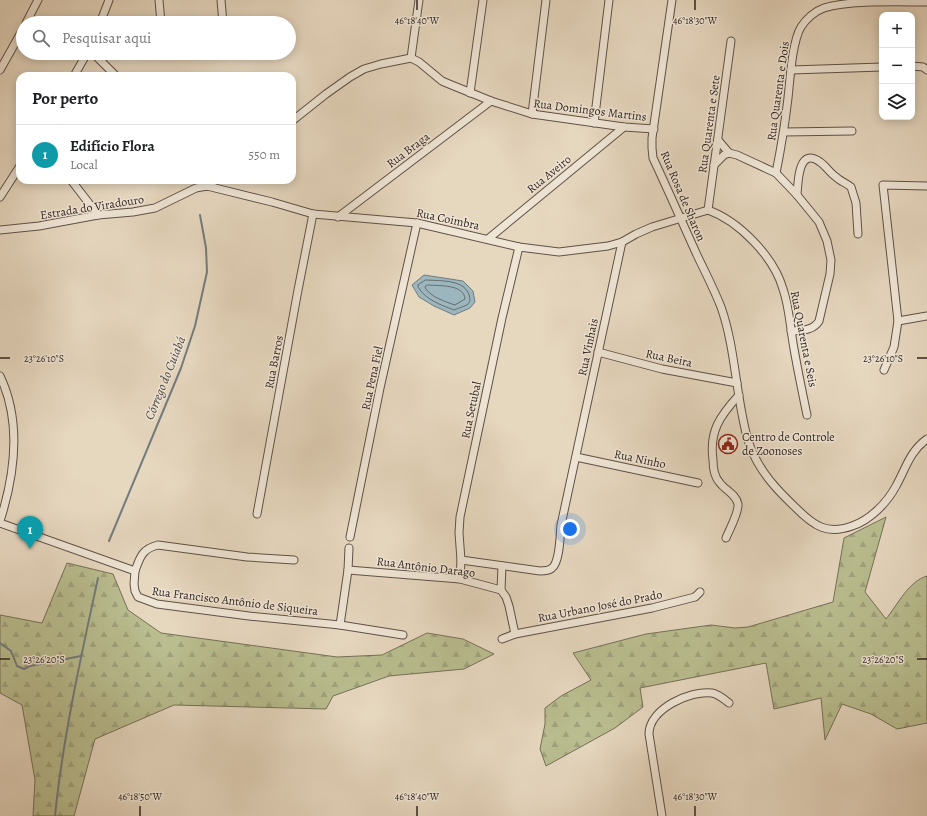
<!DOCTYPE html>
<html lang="pt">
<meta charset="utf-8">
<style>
body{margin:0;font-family:Alegreya,serif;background:#f2f2f2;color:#202124}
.controls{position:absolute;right:12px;top:12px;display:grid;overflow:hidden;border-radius:8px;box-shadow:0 2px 10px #0003}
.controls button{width:36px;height:36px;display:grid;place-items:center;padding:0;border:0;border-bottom:1px solid #e0e0e0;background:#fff;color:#202124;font:20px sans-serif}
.you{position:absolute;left:570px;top:529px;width:14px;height:14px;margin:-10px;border:3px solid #fff;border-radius:50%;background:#1a73e8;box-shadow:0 0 0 6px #1a73e833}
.badge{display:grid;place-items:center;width:26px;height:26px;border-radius:50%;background:#111827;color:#fff;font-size:13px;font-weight:700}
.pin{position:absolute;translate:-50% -33px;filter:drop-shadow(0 1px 2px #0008)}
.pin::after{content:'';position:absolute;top:21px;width:14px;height:12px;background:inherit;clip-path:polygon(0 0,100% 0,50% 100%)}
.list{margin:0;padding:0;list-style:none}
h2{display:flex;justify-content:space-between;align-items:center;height:52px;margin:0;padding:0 16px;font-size:17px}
h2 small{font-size:13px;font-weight:400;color:#757577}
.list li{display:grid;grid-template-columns:26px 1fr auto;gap:12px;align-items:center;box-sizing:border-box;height:60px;padding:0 16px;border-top:1px solid #e0e0e0}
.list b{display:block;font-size:15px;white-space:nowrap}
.list p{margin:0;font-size:13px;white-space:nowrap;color:#757577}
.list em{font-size:13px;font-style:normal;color:#757577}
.icon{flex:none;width:22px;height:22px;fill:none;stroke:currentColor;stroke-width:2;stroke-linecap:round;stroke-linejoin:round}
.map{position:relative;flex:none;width:927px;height:816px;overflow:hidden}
.search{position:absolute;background:#fff;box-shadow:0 2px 10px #0003;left:16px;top:16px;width:280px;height:44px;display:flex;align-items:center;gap:10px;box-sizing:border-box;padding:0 14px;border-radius:22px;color:#757577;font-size:15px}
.panel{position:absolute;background:#fff;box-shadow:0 2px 10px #0003;left:16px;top:72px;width:280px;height:112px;border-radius:12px}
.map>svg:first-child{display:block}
.forest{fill:url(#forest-firs);stroke:#767057}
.water{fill:#9cb6bd;stroke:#727c7e}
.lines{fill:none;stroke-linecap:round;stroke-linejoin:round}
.shore{stroke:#676d6e;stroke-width:1}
.stream{stroke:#727c7e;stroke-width:2}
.street-casing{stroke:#5f5147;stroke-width:9}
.street{stroke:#efe5d5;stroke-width:7}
.ticks{fill:none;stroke:#32241f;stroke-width:1.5}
.labels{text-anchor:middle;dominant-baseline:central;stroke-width:3;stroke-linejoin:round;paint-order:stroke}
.street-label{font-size:12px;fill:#32241f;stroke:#efe5d5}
.poi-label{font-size:12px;fill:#32241f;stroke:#efe5d5;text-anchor:start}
.water-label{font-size:13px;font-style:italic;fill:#4c4846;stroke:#efe5d5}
.ticks-label{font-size:10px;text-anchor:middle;fill:#32241f;stroke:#efe5d5;stroke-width:3;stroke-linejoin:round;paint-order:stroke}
</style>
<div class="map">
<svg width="927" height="816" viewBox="0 0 927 816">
<defs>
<pattern id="forest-firs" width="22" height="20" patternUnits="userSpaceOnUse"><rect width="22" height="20" fill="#b9bd8f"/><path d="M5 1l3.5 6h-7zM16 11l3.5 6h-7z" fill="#a0a27b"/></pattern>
</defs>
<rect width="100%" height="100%" fill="#e6d7bf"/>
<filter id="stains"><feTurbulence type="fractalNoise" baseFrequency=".005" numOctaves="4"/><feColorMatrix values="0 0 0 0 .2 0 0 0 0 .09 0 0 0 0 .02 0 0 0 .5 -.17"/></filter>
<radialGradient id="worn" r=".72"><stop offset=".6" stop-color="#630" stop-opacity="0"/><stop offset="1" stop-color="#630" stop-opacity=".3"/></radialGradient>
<g class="forest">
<path d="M 886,517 L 865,592 L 886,619 C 898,604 909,581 927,576 L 927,723 L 897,729 L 871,714 L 842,704 L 825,740 L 821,698 L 774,709 L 766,663 L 640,688 L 643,707 L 615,728 L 546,766 L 540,749 L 545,724 L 545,708 L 561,696 L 591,680 L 573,653 L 646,634 L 711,625 L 735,628 L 748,627 L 833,602 L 844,538 Z"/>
<polygon points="67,563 113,574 128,610 161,633 337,657 382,655 427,633 463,639 494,654 464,669 389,676 333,696 326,709 174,705 95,739 74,816 33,816 35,780 22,705 0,693 0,615 42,623"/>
</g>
<polygon class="water" points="424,275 463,281 473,291 475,302 470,308 454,315 434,306 419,297 412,285"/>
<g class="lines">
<g class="shore">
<path d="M 426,280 C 442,281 470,279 470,301 L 467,305 L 454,310 C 441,305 426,300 418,287 L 418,285 Z"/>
<path d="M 428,285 C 439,286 464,284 465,299 L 455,305 C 446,302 428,296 425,287 Z"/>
</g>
<g class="stream">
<polyline points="109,541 181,368 195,326 207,272 206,248 200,215"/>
<polyline points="0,643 11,651 17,666 24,669 30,666 81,656"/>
<path d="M 55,816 C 63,736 81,657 98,578"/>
</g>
<defs>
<g id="street">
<polyline points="159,0 161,23"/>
<polyline points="221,0 223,23"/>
<path d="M 672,0 L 652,138 L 652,148 L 653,158 C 668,190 682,222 697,255 C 705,272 714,289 721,307 C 733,341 735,378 742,414 C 744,424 746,436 750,446 C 759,471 777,490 796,508 C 814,526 827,535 852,526 C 870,520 887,503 896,486 C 906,468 910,451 927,439"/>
<polyline points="26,23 38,0"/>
<polyline points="100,23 109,0"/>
<polyline points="93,53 116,76"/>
<polyline points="411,58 419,0"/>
<polyline points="912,66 923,67 927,70"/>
<polyline points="0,70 23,29"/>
<polyline points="791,70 882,67"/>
<polyline points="74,76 87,53"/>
<polyline points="470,93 483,0"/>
<polyline points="532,114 546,0"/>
<polyline points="292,121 326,94 350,77 364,69 381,64 411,58 419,62 442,81 449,84 491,101 532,114 624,127 654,129"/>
<polyline points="594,123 609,0"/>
<polyline points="784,132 852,131"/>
<path d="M 718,140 L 729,153 L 737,155 L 776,173 L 797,195 L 819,222 L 827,241 L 831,260 L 830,274 L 819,321 C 813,331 802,330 791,331"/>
<polyline points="714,165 724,155 729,153"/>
<path d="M 776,173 C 781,148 785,124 788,98 C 790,80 792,42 801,27 C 806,19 815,11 824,8 C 849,0 899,2 927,2"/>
<polyline points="71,180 98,215"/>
<polyline points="207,186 216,180"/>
<path d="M 797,195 C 798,183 798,146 820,162 C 826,166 830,173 836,177 C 840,181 846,183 851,187 L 856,203 L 858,234"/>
<polyline points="0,197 20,166"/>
<polyline points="708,210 731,41"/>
<polyline points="338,217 491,101"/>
<path d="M 0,230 L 39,226 L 98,215 L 133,212 L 155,208 L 196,188 L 207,186 L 272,202 L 313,214 L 417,223 L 519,247 L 559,252 L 608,246 L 622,242 L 636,234 L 652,227 L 708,210 C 739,221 774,257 783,289 C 789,306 790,325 793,343 C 797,367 802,391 807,415"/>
<polyline points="488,239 624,127"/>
<polyline points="898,321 927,316"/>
<polyline points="598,352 662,369 737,383"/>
<polyline points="884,370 894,347 898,321 883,185 927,186"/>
<path d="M 0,376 C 22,422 15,474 0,521"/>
<polyline points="576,457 698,483"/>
<polyline points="257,514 298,290 313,214"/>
<polyline points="0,523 135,571 134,584 135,591 138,597 157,604 249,616 340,625 403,635"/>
<polyline points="350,537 380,388 417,223"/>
<path d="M 726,538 C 729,530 739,513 738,504 C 736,494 725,490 720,483 C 714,477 713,468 713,460 C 709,431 720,416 739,395"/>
<path d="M 461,560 L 540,571 C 544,571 549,571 552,568 C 560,562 560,535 561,525 L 622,242"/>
<polyline points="502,566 501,590 506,597 509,606 515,634"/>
<polyline points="348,570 460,579 501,590"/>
<path d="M 135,571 C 140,557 142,549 158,545 L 247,557 L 294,560"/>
<polyline points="460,579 461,560 459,533 460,517 502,318 519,247"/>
<polyline points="340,625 348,570 349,548"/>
<polyline points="502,639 515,634 652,608 695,597 700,592"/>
<path d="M 662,816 L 649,734 C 649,709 690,690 712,693 C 718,694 724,699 729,703"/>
</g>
</defs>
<use href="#street" class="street-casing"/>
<use href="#street" class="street"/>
</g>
<path class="ticks" d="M 417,0 L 417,10M 695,0 L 695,10M 0,358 L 10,358M 917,358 L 927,358M 0,659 L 10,659M 917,659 L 927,659M 140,806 L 140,816M 417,806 L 417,816M 695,806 L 695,816"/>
<defs>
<symbol id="civic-ring" viewBox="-11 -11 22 22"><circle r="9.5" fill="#efe5d5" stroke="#8f2418" stroke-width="1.5"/><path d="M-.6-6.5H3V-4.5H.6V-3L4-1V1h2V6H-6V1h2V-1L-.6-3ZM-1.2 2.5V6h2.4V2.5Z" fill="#8f2418"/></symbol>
</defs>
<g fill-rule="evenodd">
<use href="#civic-ring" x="717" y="433" width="22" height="22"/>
</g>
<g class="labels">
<g class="street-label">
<text transform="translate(778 91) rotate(-82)">Rua Quarenta e Dois</text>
<text transform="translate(590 110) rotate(7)">Rua Domingos Martins</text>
<text transform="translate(709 124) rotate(-82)">Rua Quarenta e Sete</text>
<text transform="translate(408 150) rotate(-37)">Rua Braga</text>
<text transform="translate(549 174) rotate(-39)">Rua Aveiro</text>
<text transform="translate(683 196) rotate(67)">Rua Rosa de Sharon</text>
<text transform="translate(92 207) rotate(-9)">Estrada do Viradouro</text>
<text transform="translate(448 219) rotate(12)">Rua Coimbra</text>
<text transform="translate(804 339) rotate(79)">Rua Quarenta e Seis</text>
<text transform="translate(588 347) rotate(-78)">Rua Vinhais</text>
<text transform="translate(669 358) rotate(12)">Rua Beira</text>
<text transform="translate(274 362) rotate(-79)">Rua Barros</text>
<text transform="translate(372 378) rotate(-78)">Rua Pena Fiel</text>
<text transform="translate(471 410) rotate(-78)">Rua Setubal</text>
<text transform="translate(640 459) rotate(12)">Rua Ninho</text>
<text transform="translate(426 567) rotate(7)">Rua Antônio Darago</text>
<text transform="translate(235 601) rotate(7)">Rua Francisco Antônio de Siqueira</text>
<text transform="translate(600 606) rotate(-11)">Rua Urbano José do Prado</text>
</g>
<g class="poi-label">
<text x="742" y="437">Centro de Controle<tspan x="742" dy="14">de Zoonoses</tspan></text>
</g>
<g class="water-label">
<text transform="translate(165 378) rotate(-68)">Córrego do Cuiabá</text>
</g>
</g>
<g class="ticks-label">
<text x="417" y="24">46°18'40"W</text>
<text x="695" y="24">46°18'30"W</text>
<text x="44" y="362">23°26'10"S</text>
<text x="883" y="362">23°26'10"S</text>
<text x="44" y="663">23°26'20"S</text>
<text x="883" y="663">23°26'20"S</text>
<text x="140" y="800">46°18'50"W</text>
<text x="417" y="800">46°18'40"W</text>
<text x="695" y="800">46°18'30"W</text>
</g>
<rect width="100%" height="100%" filter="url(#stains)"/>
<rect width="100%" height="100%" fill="url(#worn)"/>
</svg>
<div class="controls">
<button>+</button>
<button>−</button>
<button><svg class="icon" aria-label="layers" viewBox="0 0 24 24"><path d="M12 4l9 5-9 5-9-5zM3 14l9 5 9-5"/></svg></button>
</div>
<div class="you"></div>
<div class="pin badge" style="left:30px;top:549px;background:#0f9aa8">1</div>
<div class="search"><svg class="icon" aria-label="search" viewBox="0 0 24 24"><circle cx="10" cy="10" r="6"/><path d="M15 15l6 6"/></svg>Pesquisar aqui</div>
<section class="panel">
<h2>Por perto<small></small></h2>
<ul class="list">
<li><span class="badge" style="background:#0f9aa8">1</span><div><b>Edifício Flora</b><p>Local</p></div><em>550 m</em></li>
</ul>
</section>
</div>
